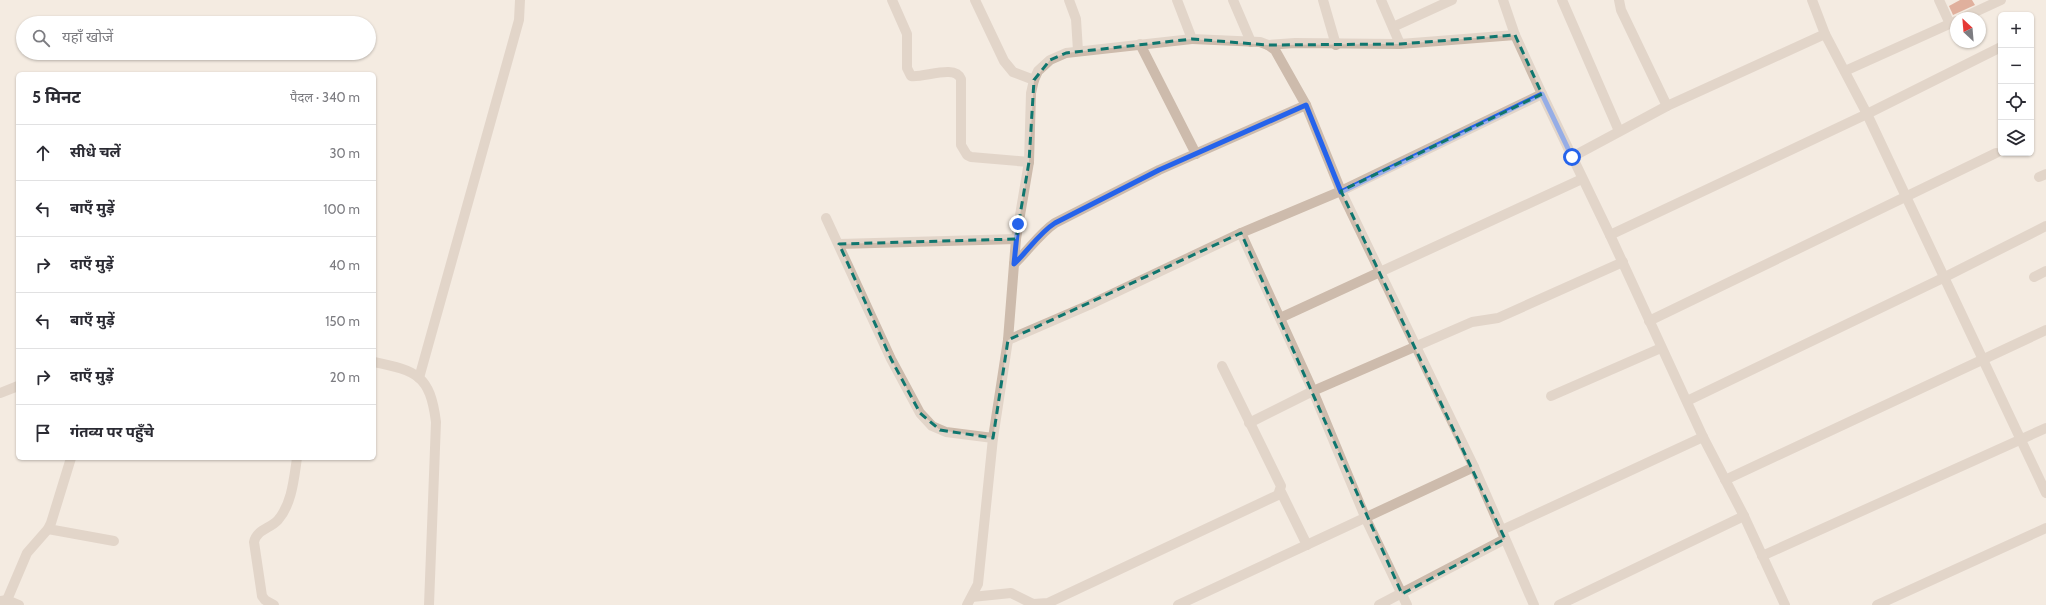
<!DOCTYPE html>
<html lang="hi">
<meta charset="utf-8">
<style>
body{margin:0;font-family:Cabin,"Noto Sans Devanagari",sans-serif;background:#f2f2f3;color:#2b2b33}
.controls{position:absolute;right:12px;top:12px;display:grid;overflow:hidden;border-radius:6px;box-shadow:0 1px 3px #0004}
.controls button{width:36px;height:36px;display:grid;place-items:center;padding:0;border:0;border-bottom:1px solid #e1e1e2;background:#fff;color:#2b2b33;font:20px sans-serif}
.compass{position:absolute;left:1950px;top:12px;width:36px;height:36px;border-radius:50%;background:#fff;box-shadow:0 1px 3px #0004;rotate:334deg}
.stop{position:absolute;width:12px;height:12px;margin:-9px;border:3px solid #2563eb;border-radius:50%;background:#fff}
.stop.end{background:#2563eb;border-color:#fff;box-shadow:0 1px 4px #0008}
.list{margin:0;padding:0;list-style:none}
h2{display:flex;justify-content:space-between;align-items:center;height:52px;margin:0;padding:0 16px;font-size:17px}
h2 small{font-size:13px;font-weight:400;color:#7c7c81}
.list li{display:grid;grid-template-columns:26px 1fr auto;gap:12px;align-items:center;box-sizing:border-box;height:56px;padding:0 16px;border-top:1px solid #e1e1e2}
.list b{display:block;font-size:15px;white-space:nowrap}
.list em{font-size:13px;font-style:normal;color:#7c7c81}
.icon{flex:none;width:22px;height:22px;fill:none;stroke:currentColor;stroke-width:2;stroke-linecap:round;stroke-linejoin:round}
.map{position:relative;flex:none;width:2046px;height:605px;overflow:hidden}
.search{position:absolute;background:#fff;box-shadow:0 1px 3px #0004;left:16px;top:16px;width:360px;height:44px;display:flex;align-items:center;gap:10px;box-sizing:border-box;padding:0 14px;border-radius:22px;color:#7c7c81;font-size:15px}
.panel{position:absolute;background:#fff;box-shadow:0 1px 3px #0004;left:16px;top:72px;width:360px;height:388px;border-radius:6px}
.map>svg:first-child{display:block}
.building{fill:#c8694b}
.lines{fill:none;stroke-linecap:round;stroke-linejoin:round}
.minor{stroke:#cdbbac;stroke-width:10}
.route{stroke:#2563eb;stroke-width:5}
.marked{fill:none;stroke:#0f766e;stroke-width:3;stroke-dasharray:8 5;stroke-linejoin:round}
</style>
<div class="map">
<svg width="2046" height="605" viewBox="0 0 2046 605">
<rect width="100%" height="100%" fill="#f4ebe1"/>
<polygon class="building" points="1960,0 1972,0 1975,5 1953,15 1949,6"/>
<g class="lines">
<g class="minor">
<path d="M 892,0 L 907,34 L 907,68 L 911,76 C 924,78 955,64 961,79 L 961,145 L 967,155 L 971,157 L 1029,162"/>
<polyline points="975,0 1004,61 1013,72 1034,80"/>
<polyline points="1069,0 1076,19 1078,51"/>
<polyline points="1177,0 1192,39 1260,42 1268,45 1275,50 1306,105 1341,191 1474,467 1534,605"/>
<polyline points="1233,0 1251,42"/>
<polyline points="1323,0 1336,45"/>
<polyline points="1381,0 1400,44"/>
<polyline points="1503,0 1515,35 1542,94 1610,235 1703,437 1744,516 1785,605"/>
<polyline points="1562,0 1619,131"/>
<polyline points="1619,0 1621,10 1667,106"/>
<polyline points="1812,0 1825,34 1867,114 2046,493"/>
<polyline points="1939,0 1950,24"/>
<polyline points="1962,18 2001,0"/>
<polyline points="1393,27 1452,0"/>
<polyline points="1140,44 1196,154"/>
<polyline points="1268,45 1295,43 1400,44 1515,35"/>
<polyline points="1845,71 1956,21"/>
<polyline points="1572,157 1667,106 1825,34"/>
<polyline points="2039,177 2046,174"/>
<polyline points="826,218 891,359 920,413 932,426 946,432 993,438"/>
<polyline points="1241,233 1313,391 1366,519 1407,605"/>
<polyline points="1610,235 1867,114 2001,47"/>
<polyline points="839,244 1016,239"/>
<path d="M 1014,264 C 1028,251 1040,233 1055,223 L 1159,170 L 1306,105"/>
<polyline points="2034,277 2046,271"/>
<polyline points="1280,318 1582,179"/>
<polyline points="1649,321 1996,153"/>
<polyline points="1008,340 1089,305 1241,233 1341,191 1542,94"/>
<path d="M 374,362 C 417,371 430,375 436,422 L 429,605"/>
<polyline points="419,378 519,20 520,0"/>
<polyline points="0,393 18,386"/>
<polyline points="1551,396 1661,348"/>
<polyline points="1687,401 1943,278 2046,226"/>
<polyline points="1249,423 1313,391 1472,322 1498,318 1623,262"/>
<polyline points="1725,480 2046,330"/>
<polyline points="1281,492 1307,545"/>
<polyline points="48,529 114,541"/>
<polyline points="1502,530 1703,437"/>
<polyline points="1762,556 2046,428"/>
<polyline points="972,597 1011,593 1033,604 1048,603 1278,495 1281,486 1222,366"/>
<polyline points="7,600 27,553 48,529 51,523 71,458"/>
<polyline points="0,601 7,600 19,605"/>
<path d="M 274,605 L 265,600 L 262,596 L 254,542 C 257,529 270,529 278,520 C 292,504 294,478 297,458"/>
<polyline points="967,605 978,584 993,438 1008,340 1016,239 1029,162 1031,93 1034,80 1038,71 1050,60 1066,53 1192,39"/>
<polyline points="1178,605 1474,467"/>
<polyline points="1379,605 1505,539"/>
<polyline points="1559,605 1744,516"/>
<polyline points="1877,605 2046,528"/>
</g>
</g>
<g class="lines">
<path class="route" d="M 1018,224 L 1014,264 C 1028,251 1039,233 1055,223 L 1159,170 L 1306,105 L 1341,192 L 1542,94 L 1572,157"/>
</g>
<path d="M0 0H2046V605H0ZM 1515,35 L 1542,94 L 1341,191 L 1505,539 L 1402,594 L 1241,233 L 1008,340 L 993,438 L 940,430 L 920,413 L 891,359 L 839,244 L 1016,239 L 1029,162 L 1034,80 L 1050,60 L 1066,53 L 1192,39 L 1268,45 L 1400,44 Z" fill="#f4ebe1" fill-opacity=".55" fill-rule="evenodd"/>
<path class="marked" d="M 1515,35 L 1542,94 L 1341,191 L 1505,539 L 1402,594 L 1241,233 L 1008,340 L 993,438 L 940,430 L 920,413 L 891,359 L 839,244 L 1016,239 L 1029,162 L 1034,80 L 1050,60 L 1066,53 L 1192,39 L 1268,45 L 1400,44 Z"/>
</svg>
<div class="controls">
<button>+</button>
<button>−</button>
<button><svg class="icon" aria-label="locate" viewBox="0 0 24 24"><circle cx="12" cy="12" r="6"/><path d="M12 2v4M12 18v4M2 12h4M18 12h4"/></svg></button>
<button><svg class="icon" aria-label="layers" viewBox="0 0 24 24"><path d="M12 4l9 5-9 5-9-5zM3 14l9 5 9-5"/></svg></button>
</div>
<svg class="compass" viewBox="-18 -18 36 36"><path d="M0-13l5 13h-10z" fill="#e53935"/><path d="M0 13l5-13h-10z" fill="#7c7c81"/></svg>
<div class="stop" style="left:1572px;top:157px"></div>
<div class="stop end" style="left:1018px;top:224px"></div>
<div class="search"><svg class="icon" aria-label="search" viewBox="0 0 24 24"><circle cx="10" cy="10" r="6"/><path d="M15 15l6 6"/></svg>यहाँ खोजें</div>
<section class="panel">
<h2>5 मिनट<small>पैदल · 340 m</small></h2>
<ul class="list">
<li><svg class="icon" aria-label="ahead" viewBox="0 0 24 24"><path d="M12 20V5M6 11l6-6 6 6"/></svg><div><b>सीधे चलें</b></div><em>30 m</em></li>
<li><svg class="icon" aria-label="left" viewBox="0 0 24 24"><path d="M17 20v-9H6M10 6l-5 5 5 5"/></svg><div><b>बाएँ मुड़ें</b></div><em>100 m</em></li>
<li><svg class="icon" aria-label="right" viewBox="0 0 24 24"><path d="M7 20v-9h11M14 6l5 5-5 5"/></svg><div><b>दाएँ मुड़ें</b></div><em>40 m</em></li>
<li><svg class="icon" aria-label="left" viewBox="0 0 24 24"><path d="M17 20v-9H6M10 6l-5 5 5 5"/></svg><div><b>बाएँ मुड़ें</b></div><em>150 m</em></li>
<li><svg class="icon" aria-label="right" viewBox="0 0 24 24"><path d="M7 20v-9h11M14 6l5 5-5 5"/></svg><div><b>दाएँ मुड़ें</b></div><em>20 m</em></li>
<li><svg class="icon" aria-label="arrive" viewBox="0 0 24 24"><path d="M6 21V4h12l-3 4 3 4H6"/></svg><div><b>गंतव्य पर पहुँचे</b></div></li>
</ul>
</section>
</div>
